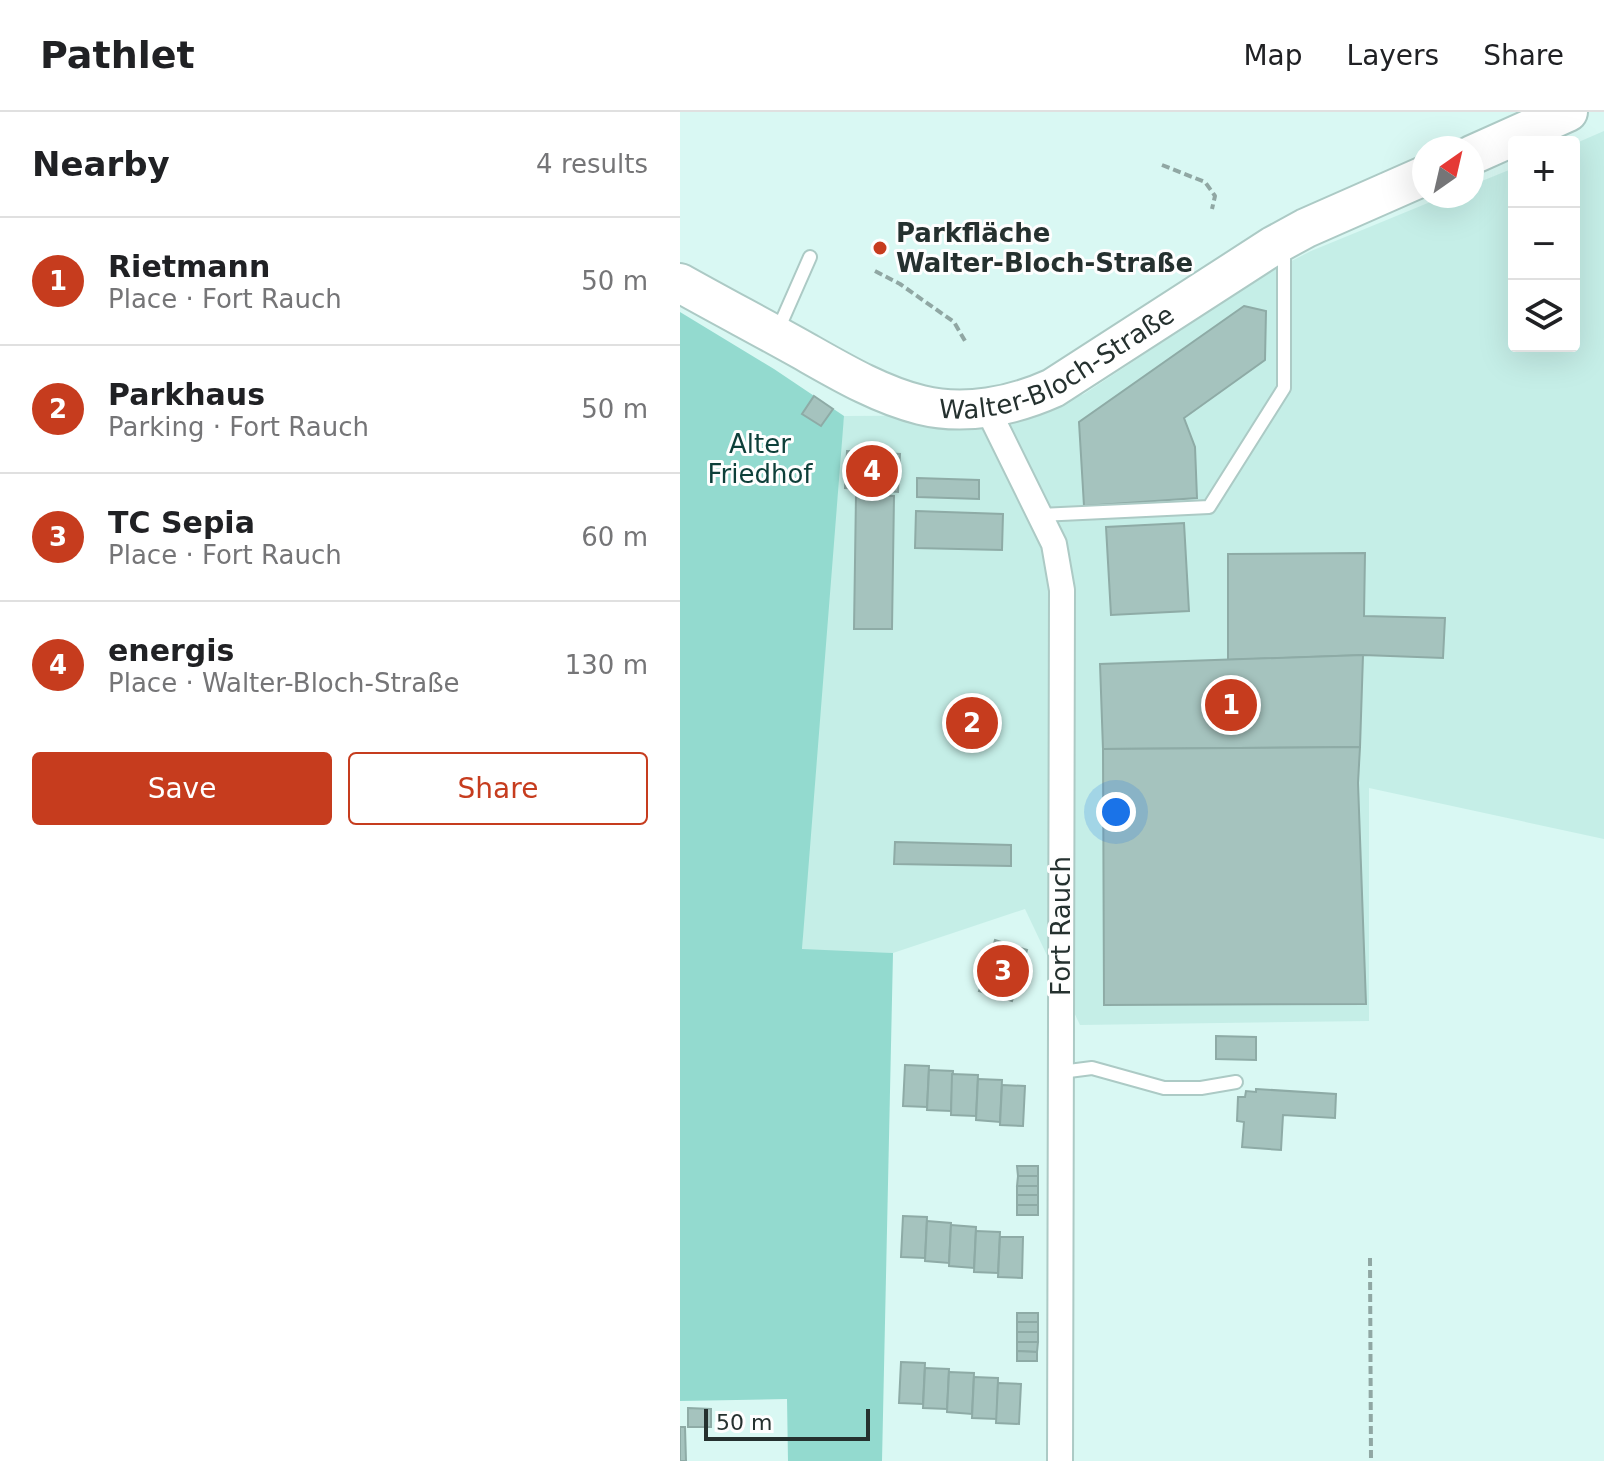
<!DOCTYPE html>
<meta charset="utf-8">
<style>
body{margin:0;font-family:"DejaVu Sans",sans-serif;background:#f2f2f2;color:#202124}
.controls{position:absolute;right:24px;top:24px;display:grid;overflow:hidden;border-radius:8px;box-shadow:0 8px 32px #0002}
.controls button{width:72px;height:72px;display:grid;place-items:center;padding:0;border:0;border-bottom:2px solid #e0e0e0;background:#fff;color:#202124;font:40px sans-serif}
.compass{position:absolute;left:732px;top:24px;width:72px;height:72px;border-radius:50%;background:#fff;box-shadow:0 8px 32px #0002;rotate:34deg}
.scale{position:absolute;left:24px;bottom:20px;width:166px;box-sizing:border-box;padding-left:8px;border:4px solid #25312f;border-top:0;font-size:22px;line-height:28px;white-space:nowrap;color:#25312f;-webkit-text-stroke:6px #fefefe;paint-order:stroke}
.you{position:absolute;left:436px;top:700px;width:28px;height:28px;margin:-20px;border:6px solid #fff;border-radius:50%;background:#1a73e8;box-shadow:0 0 0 12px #1a73e833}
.badge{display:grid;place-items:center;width:52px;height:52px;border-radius:50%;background:#c63c1e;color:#fff;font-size:26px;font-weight:700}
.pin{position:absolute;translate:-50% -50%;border:4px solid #fff;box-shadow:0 2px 8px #0006}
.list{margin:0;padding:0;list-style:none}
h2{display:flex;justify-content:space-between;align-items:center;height:104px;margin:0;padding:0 32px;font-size:34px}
h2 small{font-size:26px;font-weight:400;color:#757577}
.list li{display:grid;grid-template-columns:52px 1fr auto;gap:24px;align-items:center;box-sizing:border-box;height:128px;padding:0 32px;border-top:2px solid #e0e0e0}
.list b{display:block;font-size:30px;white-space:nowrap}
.list p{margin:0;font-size:26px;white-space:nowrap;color:#757577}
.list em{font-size:26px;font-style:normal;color:#757577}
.actions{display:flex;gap:16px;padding:24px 32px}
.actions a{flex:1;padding:18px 0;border:2px solid #c63c1e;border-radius:8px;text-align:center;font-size:28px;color:#c63c1e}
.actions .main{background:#c63c1e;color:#fff}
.icon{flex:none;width:44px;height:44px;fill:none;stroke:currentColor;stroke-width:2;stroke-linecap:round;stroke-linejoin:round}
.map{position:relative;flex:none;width:924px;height:1349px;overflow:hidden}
header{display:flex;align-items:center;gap:48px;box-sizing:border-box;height:112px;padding:0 40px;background:#fff;border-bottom:2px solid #e0e0e0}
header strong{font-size:38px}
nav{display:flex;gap:44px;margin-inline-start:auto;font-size:28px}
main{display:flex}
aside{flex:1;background:#fff}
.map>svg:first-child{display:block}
.built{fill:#c5eee7}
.green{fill:#93dacf}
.building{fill:#a5c3be;stroke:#8eaba6;stroke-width:2}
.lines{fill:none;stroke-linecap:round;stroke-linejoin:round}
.lane-casing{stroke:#accac5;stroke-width:16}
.street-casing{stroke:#accac5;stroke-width:28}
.primary-casing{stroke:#accac5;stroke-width:42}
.path{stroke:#90a7a3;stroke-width:4;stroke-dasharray:8 4;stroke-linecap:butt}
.lane{stroke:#fff;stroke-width:12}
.street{stroke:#fff;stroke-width:24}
.primary{stroke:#fff;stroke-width:38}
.poi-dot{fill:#c63c1e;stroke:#fefefe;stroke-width:3}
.labels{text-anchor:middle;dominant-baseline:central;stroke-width:6;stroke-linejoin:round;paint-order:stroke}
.poi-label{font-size:26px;font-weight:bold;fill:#25312f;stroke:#fefefe;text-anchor:start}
.street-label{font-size:26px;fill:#25312f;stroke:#fefefe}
.park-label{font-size:26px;fill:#0d3f39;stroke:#fefefe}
</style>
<header>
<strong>Pathlet</strong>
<nav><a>Map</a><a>Layers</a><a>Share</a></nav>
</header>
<main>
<aside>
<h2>Nearby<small>4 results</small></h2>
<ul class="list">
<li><span class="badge">1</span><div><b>Rietmann</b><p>Place · Fort Rauch</p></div><em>50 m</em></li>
<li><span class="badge">2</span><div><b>Parkhaus</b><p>Parking · Fort Rauch</p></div><em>50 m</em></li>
<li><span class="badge">3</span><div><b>TC Sepia</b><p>Place · Fort Rauch</p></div><em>60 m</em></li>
<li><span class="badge">4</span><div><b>energis</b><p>Place · Walter-Bloch-Straße</p></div><em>130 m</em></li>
</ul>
<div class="actions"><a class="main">Save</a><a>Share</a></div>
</aside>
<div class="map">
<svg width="924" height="1349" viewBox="0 0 924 1349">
<rect width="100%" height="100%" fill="#d9f8f3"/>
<polygon class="built" points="924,19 924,727 689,676 689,909 400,913 345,797 213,841 122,838 137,528 164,304 344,303 404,282 582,164 631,139 765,84 792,84 792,73 834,56 834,234 894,234 894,32"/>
<polygon class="green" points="0,200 94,257 164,304 122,837 213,841 202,1349 108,1349 107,1287 0,1289"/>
<g class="building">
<polygon points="564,194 586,199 585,248 504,306 515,335 517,386 404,394 399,310"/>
<polygon points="134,284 153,297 141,314 122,302"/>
<polygon points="167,339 220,342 218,380 165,376"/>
<polygon points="237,366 299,368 299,387 237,385"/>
<polygon points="176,383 214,384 212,517 174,517"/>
<polygon points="236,399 323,402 322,438 235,436"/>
<polygon points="504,411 509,499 431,503 426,415"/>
<polygon points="685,441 684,504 765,506 763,546 683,543 548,548 548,442"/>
<polygon points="683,543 680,635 423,637 420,552"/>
<polygon points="680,635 678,671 686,892 424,893 423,637"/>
<polygon points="215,730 331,733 331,754 214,752"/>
<polygon points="315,828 347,838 332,889 299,879"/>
<polygon points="536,924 576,925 576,948 536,947"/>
<polygon points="225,953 249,954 247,995 223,994"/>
<polygon points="249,958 273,959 271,999 247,998"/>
<polygon points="272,962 298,963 296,1004 271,1003"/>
<polygon points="298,967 322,968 320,1010 296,1008"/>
<polygon points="322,973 345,974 343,1014 320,1013"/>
<polygon points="576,977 656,982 655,1006 603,1003 601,1038 562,1035 564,1010 557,1009 558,985 565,985 566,979 576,980"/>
<polygon points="337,1054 358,1054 358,1064 338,1064"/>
<polygon points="338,1064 358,1064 358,1074 337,1074"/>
<rect x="337" y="1074" width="21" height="9"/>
<rect x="337" y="1083" width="21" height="10"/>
<rect x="337" y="1093" width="21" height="10"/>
<polygon points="223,1104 247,1105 245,1146 221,1145"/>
<polygon points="247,1109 271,1111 269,1151 245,1149"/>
<polygon points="271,1113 296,1115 294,1156 269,1154"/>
<polygon points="296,1119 320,1120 318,1161 294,1160"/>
<polygon points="320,1125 343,1125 342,1166 318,1165"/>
<rect x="337" y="1201" width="21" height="9"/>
<rect x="337" y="1210" width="21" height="10"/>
<rect x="337" y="1220" width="21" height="10"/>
<polygon points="337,1230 358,1230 357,1240 337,1239"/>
<polygon points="337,1239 357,1240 357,1249 337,1249"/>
<polygon points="221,1250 245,1251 243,1292 219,1291"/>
<polygon points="245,1256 269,1257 267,1297 243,1296"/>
<polygon points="269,1260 294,1261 292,1302 267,1300"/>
<polygon points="294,1265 318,1266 317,1307 292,1306"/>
<polygon points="318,1271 341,1272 339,1312 316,1311"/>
<polygon points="8,1296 31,1297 31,1315 8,1315"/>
<polygon points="0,1315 5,1315 6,1349 0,1349"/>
</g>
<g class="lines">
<defs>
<g id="lane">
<polyline points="97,220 130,145"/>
<polyline points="360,403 529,395 604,276 604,133"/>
<polyline points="381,960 412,956 484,976 521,976 556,970"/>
</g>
<polyline id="street" points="307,296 374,432 382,478 380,1349"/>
<g id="primary">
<polyline points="792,43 888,0"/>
<path id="s1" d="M 0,171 C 41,194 83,216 124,239 C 161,260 200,283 241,293 C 285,304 333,294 373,276 L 593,134 L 626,116 L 744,64"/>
</g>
</defs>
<use href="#lane" class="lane-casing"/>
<use href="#street" class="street-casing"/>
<use href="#primary" class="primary-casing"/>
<g class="path">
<polyline points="482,53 525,70 535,84 532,97"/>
<polyline points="195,159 220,172 274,210 285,229"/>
<polyline points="690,1146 691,1349"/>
</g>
<use href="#lane" class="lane"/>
<use href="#street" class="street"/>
<use href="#primary" class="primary"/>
</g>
<circle class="poi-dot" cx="200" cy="136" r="8"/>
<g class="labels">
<g class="poi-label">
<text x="216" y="121">Parkfläche<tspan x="216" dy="30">Walter-Bloch-Straße</tspan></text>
</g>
<g class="street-label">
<text stroke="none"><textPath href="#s1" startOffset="418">Walter-Bloch-Straße</textPath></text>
<text transform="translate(381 814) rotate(-90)">Fort Rauch</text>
</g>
<g class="park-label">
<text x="80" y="332">Alter<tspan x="80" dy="30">Friedhof</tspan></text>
</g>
</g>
</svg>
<div class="controls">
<button>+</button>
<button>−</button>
<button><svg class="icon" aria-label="layers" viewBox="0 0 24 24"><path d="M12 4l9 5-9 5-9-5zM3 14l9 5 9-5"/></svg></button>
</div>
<svg class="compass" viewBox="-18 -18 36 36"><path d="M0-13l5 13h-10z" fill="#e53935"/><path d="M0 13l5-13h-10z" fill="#757577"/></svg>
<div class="scale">50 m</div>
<div class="you"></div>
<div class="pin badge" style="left:551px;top:593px">1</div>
<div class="pin badge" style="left:292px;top:611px">2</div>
<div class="pin badge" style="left:323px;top:859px">3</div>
<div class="pin badge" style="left:192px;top:359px">4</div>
</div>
</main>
